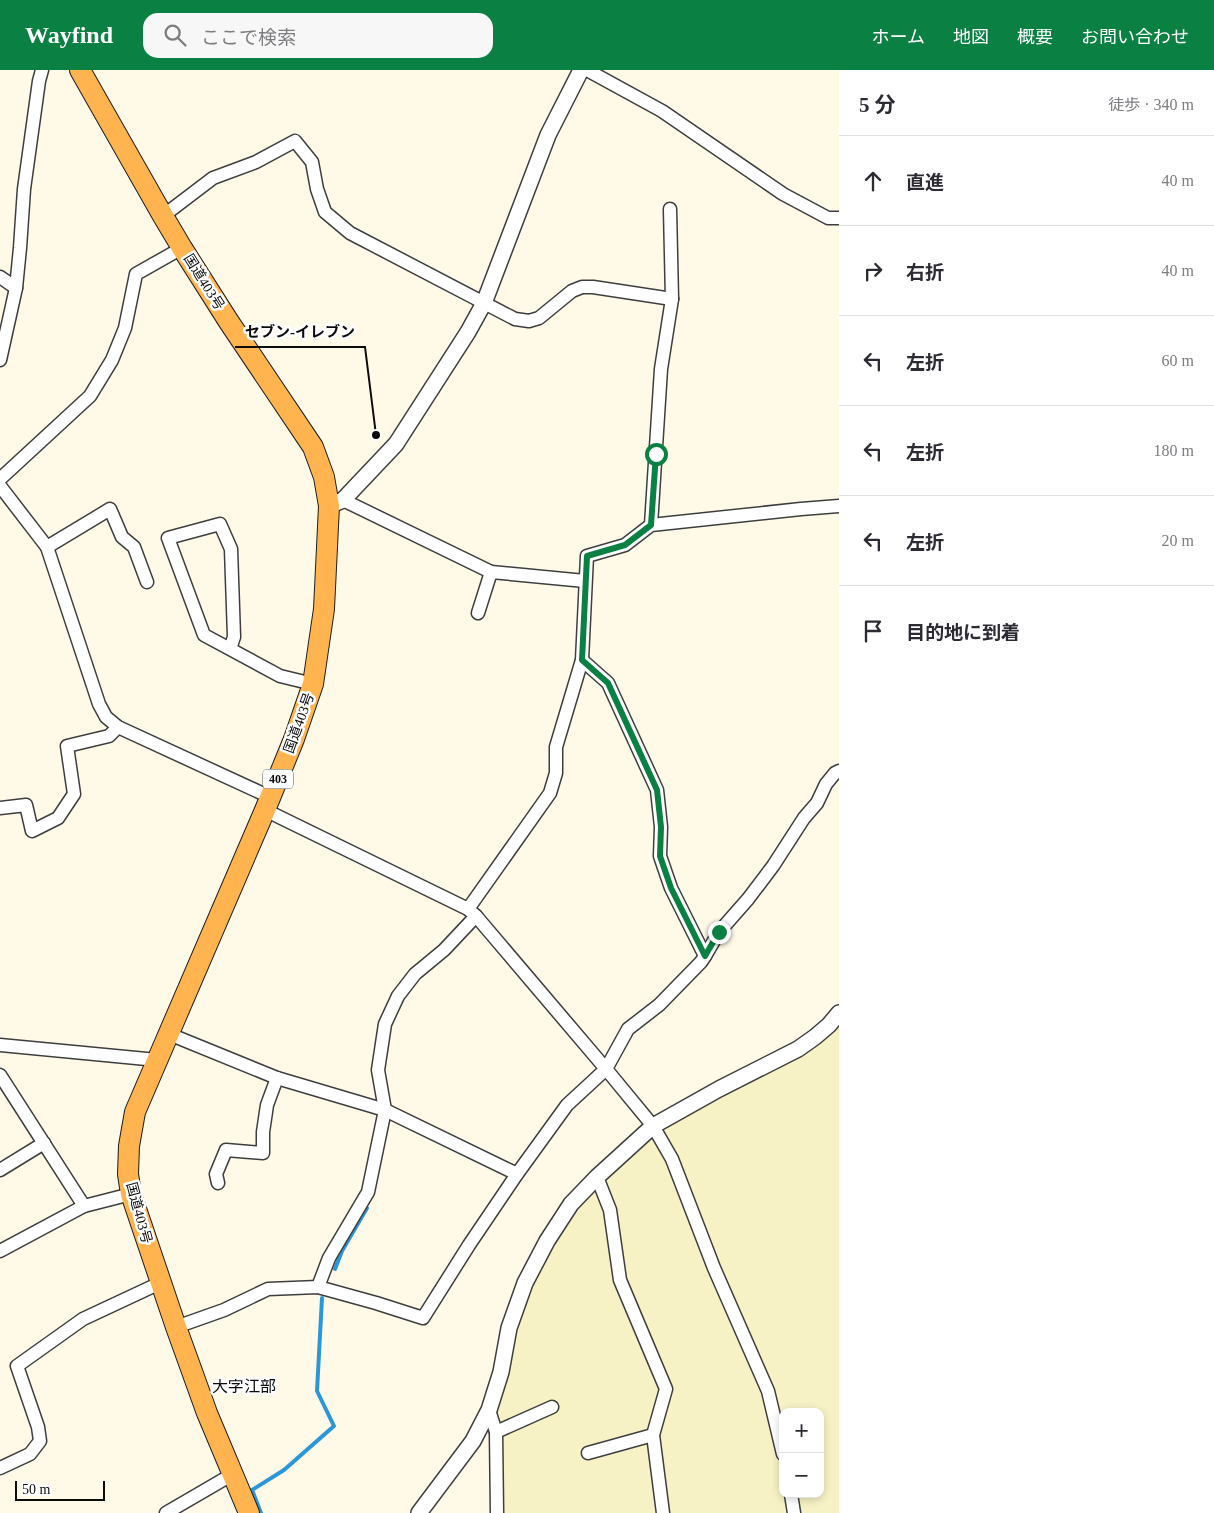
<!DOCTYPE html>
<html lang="ja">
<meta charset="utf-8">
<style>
body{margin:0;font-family:"Times New Roman","Noto Sans JP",serif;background:#f7f7f7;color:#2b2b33}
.controls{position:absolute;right:15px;bottom:15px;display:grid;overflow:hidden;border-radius:10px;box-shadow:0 2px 8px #0003}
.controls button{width:45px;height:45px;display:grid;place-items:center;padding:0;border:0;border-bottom:1px solid #e1e1e2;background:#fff;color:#2b2b33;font:25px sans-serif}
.scale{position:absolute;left:15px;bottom:12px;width:90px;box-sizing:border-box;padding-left:5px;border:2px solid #0b0b0b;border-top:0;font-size:14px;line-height:18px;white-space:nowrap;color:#0b0b0b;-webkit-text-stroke:4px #fff;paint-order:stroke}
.stop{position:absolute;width:15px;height:15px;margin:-11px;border:4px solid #0b8043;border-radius:50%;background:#fff}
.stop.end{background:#0b8043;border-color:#fff;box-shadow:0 1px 5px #0008}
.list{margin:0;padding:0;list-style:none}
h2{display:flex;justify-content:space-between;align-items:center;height:65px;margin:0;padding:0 20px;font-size:21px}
h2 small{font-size:16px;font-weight:400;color:#7c7c81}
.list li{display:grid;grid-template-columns:32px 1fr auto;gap:15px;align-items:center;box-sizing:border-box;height:90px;padding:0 20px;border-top:1px solid #e1e1e2}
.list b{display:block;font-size:19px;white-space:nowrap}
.list em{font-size:16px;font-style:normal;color:#7c7c81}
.icon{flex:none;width:28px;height:28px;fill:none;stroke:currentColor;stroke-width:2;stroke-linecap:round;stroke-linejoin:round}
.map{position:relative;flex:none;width:839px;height:1443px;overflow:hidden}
header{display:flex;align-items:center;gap:30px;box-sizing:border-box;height:70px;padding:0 25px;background:#0b8043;color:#fff}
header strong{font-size:24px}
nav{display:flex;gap:28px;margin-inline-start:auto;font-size:18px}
.search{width:350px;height:45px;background:#f7f7f7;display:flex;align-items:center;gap:12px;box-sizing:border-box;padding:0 18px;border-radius:15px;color:#7c7c81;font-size:19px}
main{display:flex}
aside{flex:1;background:#fff}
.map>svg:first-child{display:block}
.farmland{fill:#f7f2c6;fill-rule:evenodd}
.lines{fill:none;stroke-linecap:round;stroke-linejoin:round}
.stream{stroke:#2997d9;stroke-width:4}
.minor-casing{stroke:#3e3e3e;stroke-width:15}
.tertiary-casing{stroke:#3e3e3e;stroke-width:18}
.trunk-casing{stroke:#1c1c1c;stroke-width:22}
.minor{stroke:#fff;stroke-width:12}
.tertiary{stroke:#fff;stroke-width:15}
.trunk{stroke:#ffb44f;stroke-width:20}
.route{stroke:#0b8043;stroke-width:6}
.labels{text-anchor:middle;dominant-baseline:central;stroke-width:5;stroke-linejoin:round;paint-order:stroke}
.shield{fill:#fff;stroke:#545454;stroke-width:1}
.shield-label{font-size:12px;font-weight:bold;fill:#0b0b0b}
.street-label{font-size:14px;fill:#0b0b0b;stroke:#fff}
.quarter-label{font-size:16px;fill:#0b0b0b;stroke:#fff}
.leader{fill:none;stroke:#0b0b0b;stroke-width:2}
.callout-dot{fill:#0b0b0b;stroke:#fff;stroke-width:2}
.callout-label{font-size:15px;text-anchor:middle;font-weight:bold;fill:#0b0b0b;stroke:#fff;stroke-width:5;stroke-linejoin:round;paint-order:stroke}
</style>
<header>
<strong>Wayfind</strong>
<div class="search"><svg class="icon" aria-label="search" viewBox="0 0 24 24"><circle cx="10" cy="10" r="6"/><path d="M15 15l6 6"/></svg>ここで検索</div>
<nav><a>ホーム</a><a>地図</a><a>概要</a><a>お問い合わせ</a></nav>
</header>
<main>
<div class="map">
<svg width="839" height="1443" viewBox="0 0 839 1443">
<rect width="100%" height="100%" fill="#fffae8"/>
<path class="farmland" d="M 839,943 L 839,1443 L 497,1443 L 489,1340 L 547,1171 L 653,1056 L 755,1002 ZM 783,1342 L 820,1342 L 820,1424 L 783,1424 Z"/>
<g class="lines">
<g class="stream">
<polyline points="335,1199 342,1181 367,1138"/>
<polyline points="261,1443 252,1420 284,1400 334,1356 317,1321 322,1228"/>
</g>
<defs>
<g id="minor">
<polyline points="587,0 662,41 783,124 828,148 839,148"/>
<polyline points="163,146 213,108 256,92 295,71 312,92 317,119 325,142 350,163 515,249 529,251 539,248 572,221 582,217 593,217 672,229"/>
<polyline points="0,207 16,218"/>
<polyline points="0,290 16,218 20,178 24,119 39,11 42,0"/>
<polyline points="0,409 90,326 112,290 125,258 136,204 182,178"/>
<polyline points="0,416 47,477 99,634 106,647 118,657 270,727"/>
<polyline points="343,430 491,502 585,511"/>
<polyline points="651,455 661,299 672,229 670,139"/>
<polyline points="47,477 110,439 122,467 134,477 147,512"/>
<polyline points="478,543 491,502"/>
<polyline points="230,579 234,567 231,479 220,454 168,468 204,565 280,606 313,614"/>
<polyline points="0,738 26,735 32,761 58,748 74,724 67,676 109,666 118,657"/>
<polyline points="265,740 468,839 476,846 606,999 653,1056 672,1089 714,1198 768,1321 783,1384"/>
<polyline points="468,839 550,723 556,703 556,677 582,590 587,486 625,475 651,455 801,439 839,436"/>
<polyline points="705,886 719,862 748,829 773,796 804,748 817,733 826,714 835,703 839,701"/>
<polyline points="169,964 277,1008 385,1040 517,1104"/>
<polyline points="0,975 157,990"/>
<polyline points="0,1005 84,1136 131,1124"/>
<polyline points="0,1100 44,1073"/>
<polyline points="597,1107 610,1140 620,1210 666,1319 653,1365 663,1443"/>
<polyline points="218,1113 216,1104 226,1080 263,1083 263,1062 267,1035 277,1008"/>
<polyline points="0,1181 84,1136"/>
<polyline points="318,1217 329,1188 368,1122 385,1040 378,1000 385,954 398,926 415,904 444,880 476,846"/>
<polyline points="176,1257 224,1240 268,1219 318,1217 376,1233 423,1248 469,1175 517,1104 567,1035 606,999 628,959 659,935 701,892 705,886 671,818 660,786 661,757 657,720 608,613 582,590"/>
<polyline points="489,1340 496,1362 497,1443"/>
<polyline points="496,1362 552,1337"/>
<polyline points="588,1383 653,1365"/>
<polyline points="0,1398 30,1384 40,1371 38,1357 17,1296 83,1249 160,1213"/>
<polyline points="791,1424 794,1443"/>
<polyline points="166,1443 233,1404"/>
</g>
<g id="tertiary">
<polyline points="329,436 343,430 396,374 468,262 484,233 548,65 581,0"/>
<polyline points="419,1443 473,1371 489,1340 501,1302 509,1258 525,1213 547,1171 571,1134 597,1107 653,1056 719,1019 798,979 815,967 829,955 839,943"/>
</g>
<polyline id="trunk" points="80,0 163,146 182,178 229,252 313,377 324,407 329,436 324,539 313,614 294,669 265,740 135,1042 129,1076 128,1104 131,1124 176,1257 207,1343 249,1443"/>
</defs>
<use href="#minor" class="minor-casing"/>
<use href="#tertiary" class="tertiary-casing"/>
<use href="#trunk" class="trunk-casing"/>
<use href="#minor" class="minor"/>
<use href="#tertiary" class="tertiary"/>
<use href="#trunk" class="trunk"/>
</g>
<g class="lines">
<polyline class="route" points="656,384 651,455 625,475 587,486 582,590 608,613 657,720 661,757 660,786 671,818 705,886 719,862"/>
</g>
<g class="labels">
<rect class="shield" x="263" y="699.5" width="30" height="19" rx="4"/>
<g class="shield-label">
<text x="278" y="709">403</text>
</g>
<g class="street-label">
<text transform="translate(204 212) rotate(58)">国道403号</text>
<text transform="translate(299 653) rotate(-70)">国道403号</text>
<text transform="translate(139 1143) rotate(75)">国道403号</text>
</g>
<g class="quarter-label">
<text x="244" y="1316">大字江部</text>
</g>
</g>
<path class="leader" d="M376 365L365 277H235"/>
<circle class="callout-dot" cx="376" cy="365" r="5"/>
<g class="callout-label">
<text x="300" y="267">セブン-イレブン</text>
</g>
</svg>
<div class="controls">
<button>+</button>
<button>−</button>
</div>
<div class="scale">50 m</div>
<div class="stop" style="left:656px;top:384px"></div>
<div class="stop end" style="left:719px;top:862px"></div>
</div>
<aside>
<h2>5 分<small>徒歩 · 340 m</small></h2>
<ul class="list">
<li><svg class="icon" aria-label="ahead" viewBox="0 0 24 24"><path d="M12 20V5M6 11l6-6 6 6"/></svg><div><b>直進</b></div><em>40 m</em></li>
<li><svg class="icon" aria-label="right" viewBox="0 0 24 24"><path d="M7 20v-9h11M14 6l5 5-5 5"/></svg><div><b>右折</b></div><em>40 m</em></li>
<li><svg class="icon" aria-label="left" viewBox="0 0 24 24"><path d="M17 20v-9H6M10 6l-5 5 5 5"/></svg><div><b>左折</b></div><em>60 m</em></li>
<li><svg class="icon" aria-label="left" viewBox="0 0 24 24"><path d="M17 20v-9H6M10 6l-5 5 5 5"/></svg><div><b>左折</b></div><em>180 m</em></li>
<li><svg class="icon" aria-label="left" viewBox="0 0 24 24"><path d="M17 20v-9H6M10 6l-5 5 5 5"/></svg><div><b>左折</b></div><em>20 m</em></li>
<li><svg class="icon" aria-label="arrive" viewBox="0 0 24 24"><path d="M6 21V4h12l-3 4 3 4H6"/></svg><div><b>目的地に到着</b></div></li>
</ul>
</aside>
</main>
